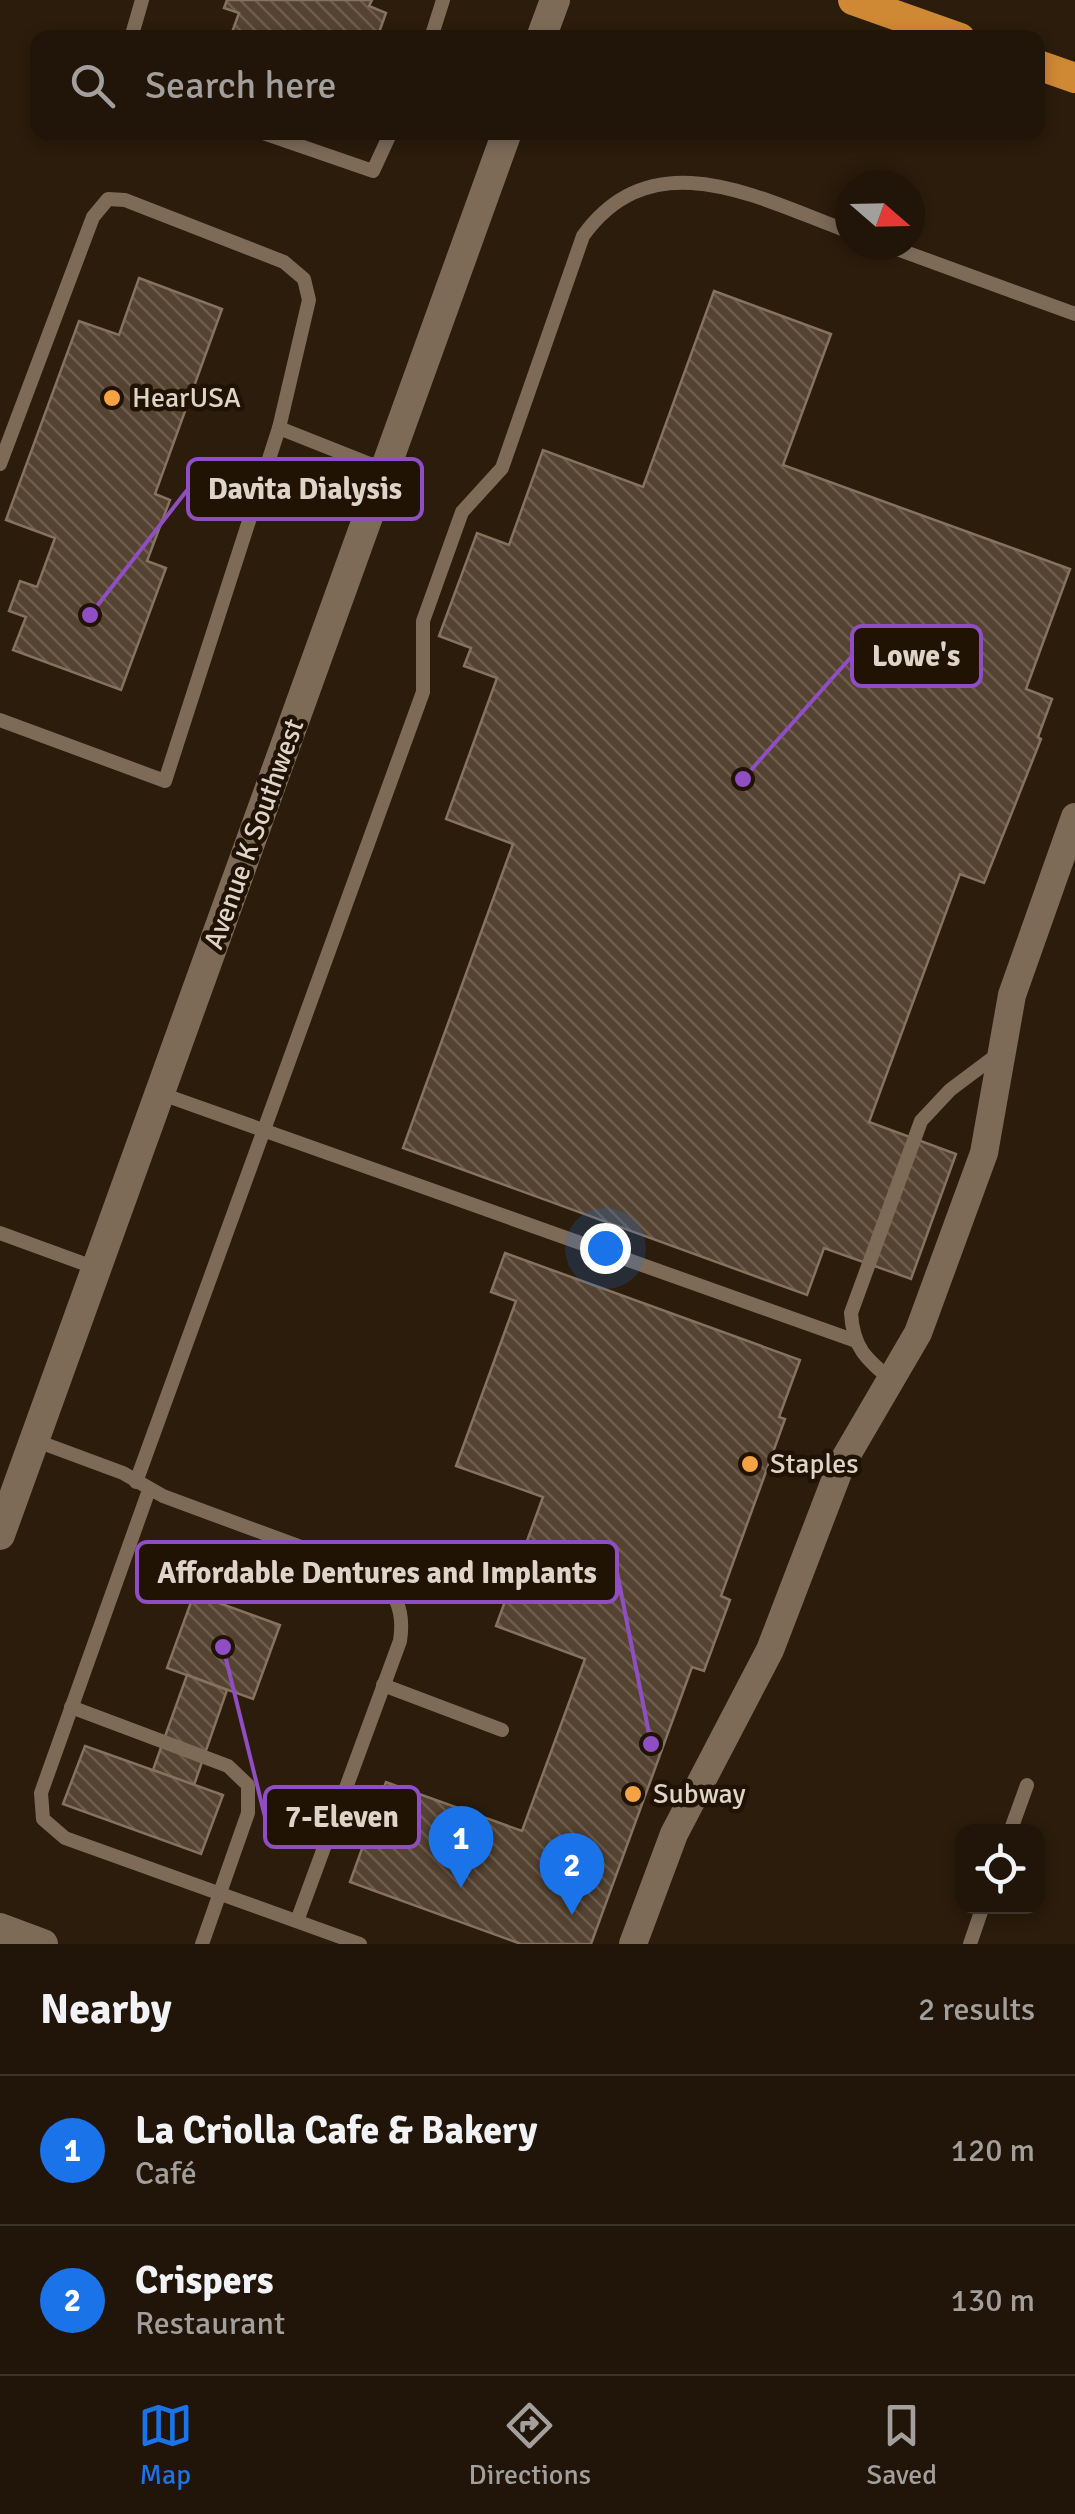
<!DOCTYPE html>
<meta charset="utf-8">
<style>
body{margin:0;font-family:Signika,sans-serif;background:#2d2216;color:#f1f3f6}
.controls{position:absolute;right:30px;bottom:30px;display:grid;overflow:hidden;border-radius:20px;box-shadow:0 5px 15px #0003}
.controls button{width:90px;height:90px;display:grid;place-items:center;padding:0;border:0;border-bottom:2px solid #3d3429;background:#201508;color:#f1f3f6;font:50px sans-serif}
.compass{position:absolute;left:835px;top:170px;width:90px;height:90px;border-radius:50%;background:#201508;box-shadow:0 5px 15px #0003;rotate:110deg}
.you{position:absolute;left:605px;top:1248px;width:35px;height:35px;margin:-25px;border:8px solid #fff;border-radius:50%;background:#1a73e8;box-shadow:0 0 0 15px #1a73e833}
.badge{display:grid;place-items:center;width:65px;height:65px;border-radius:50%;background:#1a73e8;color:#fff;font-size:32px;font-weight:700}
.pin{position:absolute;translate:-50% -82px;filter:drop-shadow(0 2px 5px #0008)}
.pin::after{content:'';position:absolute;top:52px;width:35px;height:30px;background:inherit;clip-path:polygon(0 0,100% 0,50% 100%)}
.list{margin:0;padding:0;list-style:none}
h2{display:flex;justify-content:space-between;align-items:center;height:130px;margin:0;padding:0 40px;font-size:42px}
h2 small{font-size:32px;font-weight:400;color:#a29f9c}
.list li{display:grid;grid-template-columns:65px 1fr auto;gap:30px;align-items:center;box-sizing:border-box;height:150px;padding:0 40px;border-top:2px solid #3d3429}
.list b{display:block;font-size:38px;white-space:nowrap}
.list p{margin:0;font-size:32px;white-space:nowrap;color:#a29f9c}
.list em{font-size:32px;font-style:normal;color:#a29f9c}
.icon{flex:none;width:55px;height:55px;fill:none;stroke:currentColor;stroke-width:2;stroke-linecap:round;stroke-linejoin:round}
.map{position:relative;flex:none;width:1075px;height:1944px;overflow:hidden}
.search{position:absolute;background:#201508;box-shadow:0 5px 15px #0003;left:30px;right:30px;top:30px;height:110px;display:flex;align-items:center;gap:25px;box-sizing:border-box;padding:0 35px;border-radius:20px;color:#a29f9c;font-size:38px}
.sheet{height:430px;background:#201508}
nav{display:flex;justify-content:space-around;align-items:center;box-sizing:border-box;height:140px;border-top:2px solid #3d3429;background:#201508;font-size:28px;color:#a29f9c}
nav a{display:grid;justify-items:center;gap:5px}
nav .on{color:#1a73e8}
.map>svg:first-child{display:block}
.building{fill:url(#building-back-hatch);stroke:#85725f;stroke-width:2.5}
.lines{fill:none;stroke-linecap:round;stroke-linejoin:round}
.lane{stroke:#7d6b58;stroke-width:14}
.street{stroke:#7d6b58;stroke-width:28}
.secondary{stroke:#7d6b58;stroke-width:30}
.highway{stroke:#cf8833;stroke-width:30}
.poi-dot{fill:#f4a344;stroke:#211303;stroke-width:4}
.labels{text-anchor:middle;dominant-baseline:central;stroke-width:9;stroke-linejoin:round;paint-order:stroke}
.poi-label{font-size:28px;fill:#dfd4ca;stroke:#211303;text-anchor:start}
.street-label{font-size:28px;fill:#dfd4ca;stroke:#211303}
.leader{fill:none;stroke:#8f4ec1;stroke-width:4}
.callout-dot{fill:#8f4ec1;stroke:#211303;stroke-width:4}
.callout{fill:#211303;stroke:#8f4ec1;stroke-width:4}
.callout-label{font-size:30px;text-anchor:middle;font-weight:bold;fill:#dfd4ca}
</style>
<div class="map">
<svg width="1075" height="1944" viewBox="0 0 1075 1944">
<defs>
<pattern id="building-back-hatch" width="6" height="6" patternUnits="userSpaceOnUse" patternTransform="scale(2.5)"><rect width="6" height="6" fill="#554331"/><path d="M-1 5l2 2M0 0l6 6M5-1l2 2" fill="none" stroke="#6d5d4e"/></pattern>
</defs>
<rect width="100%" height="100%" fill="#2b1c0b"/>
<g class="building">
<polygon points="227,0 372,0 369,6 386,13 377,38 230,38 239,13 224,8"/>
<polygon points="139,278 222,309 155,494 170,500 147,561 166,568 121,690 13,650 26,617 9,611 20,581 37,587 55,538 6,520 79,321 119,335"/>
<polygon points="714,291 831,334 783,465 1070,569 1026,689 1052,699 1038,737 1041,739 984,883 960,874 869,1122 956,1154 911,1279 824,1248 807,1295 403,1148 513,844 446,819 497,678 464,666 471,648 439,636 477,533 509,545 543,450 643,487"/>
<polygon points="505,1253 800,1360 779,1417 785,1419 721,1596 730,1600 704,1671 692,1667 591,1944 521,1944 350,1882 386,1782 522,1831 585,1659 496,1626 543,1497 456,1466 516,1301 491,1292"/>
<polygon points="194,1594 280,1625 253,1699 167,1668"/>
<polygon points="187,1675 227,1690 194,1785 153,1770"/>
<polygon points="85,1746 223,1795 201,1854 63,1804"/>
</g>
<g class="lines">
<g class="lane">
<polyline points="131,38 142,0"/>
<polyline points="431,38 443,0"/>
<polyline points="260,132 373,171 391,132"/>
<polyline points="886,245 1075,314"/>
<polyline points="279,428 385,470"/>
<polyline points="0,464 93,217 108,199 125,200 284,262 304,279 309,300 279,428 165,781 0,720"/>
<polyline points="159,1093 853,1340"/>
<polyline points="0,1233 96,1268"/>
<path d="M 893,1381 C 866,1359 853,1348 851,1313 L 921,1121 L 950,1090 L 998,1054"/>
<path d="M 34,1440 L 123,1473 L 163,1496 L 366,1571 C 395,1587 405,1609 400,1641 L 297,1921"/>
<path d="M 136,1482 L 423,692 L 423,621 L 462,512 L 502,468 L 583,236 C 653,138 760,199 850,232"/>
<polyline points="149,1490 41,1793 43,1819 65,1838 360,1944"/>
<polyline points="383,1685 502,1730"/>
<polyline points="71,1707 228,1766 248,1785 248,1813 202,1944"/>
<polyline points="1010,1832 1027,1785"/>
<polyline points="970,1944 983,1906"/>
</g>
<polyline class="street" points="633,1944 674,1834 770,1650 841,1465 918,1333 984,1153 1012,995 1075,817"/>
<g class="secondary">
<polyline points="541,38 555,0"/>
<polyline points="0,1535 507,132"/>
<polyline points="0,1928 43,1944"/>
</g>
<g class="highway">
<polyline points="853,0 960,38"/>
<polyline points="1038,65 1075,78"/>
</g>
</g>
<g class="poi-dot">
<circle cx="112" cy="398" r="10"/>
<circle cx="750" cy="1464" r="10"/>
<circle cx="633" cy="1794" r="10"/>
</g>
<g class="labels">
<g class="poi-label">
<text x="132" y="398">HearUSA</text>
<text x="770" y="1464">Staples</text>
<text x="653" y="1794">Subway</text>
</g>
<g class="street-label">
<text transform="translate(254 834) rotate(-70)">Avenue K Southwest</text>
</g>
</g>
<path class="leader" d="M90 615L188 489M743 779L852 656M651 1744L617 1572M223 1647L265 1817"/>
<g class="callout-dot">
<circle cx="90" cy="615" r="10"/>
<circle cx="743" cy="779" r="10"/>
<circle cx="651" cy="1744" r="10"/>
<circle cx="223" cy="1647" r="10"/>
</g>
<g class="callout">
<rect x="188" y="459" width="234" height="60" rx="10"/>
<rect x="852" y="626" width="129" height="60" rx="10"/>
<rect x="137" y="1542" width="480" height="60" rx="10"/>
<rect x="265" y="1787" width="154" height="60" rx="10"/>
</g>
<g class="callout-label">
<text x="305" y="499">Davita Dialysis</text>
<text x="916" y="666">Lowe's</text>
<text x="377" y="1583">Affordable Dentures and Implants</text>
<text x="342" y="1827">7-Eleven</text>
</g>
</svg>
<div class="controls">
<button><svg class="icon" aria-label="locate" viewBox="0 0 24 24"><circle cx="12" cy="12" r="6"/><path d="M12 2v4M12 18v4M2 12h4M18 12h4"/></svg></button>
</div>
<svg class="compass" viewBox="-18 -18 36 36"><path d="M0-13l5 13h-10z" fill="#e53935"/><path d="M0 13l5-13h-10z" fill="#a29f9c"/></svg>
<div class="you"></div>
<div class="pin badge" style="left:461px;top:1888px">1</div>
<div class="pin badge" style="left:572px;top:1915px">2</div>
<div class="search"><svg class="icon" aria-label="search" viewBox="0 0 24 24"><circle cx="10" cy="10" r="6"/><path d="M15 15l6 6"/></svg>Search here</div>
</div>
<section class="sheet">
<h2>Nearby<small>2 results</small></h2>
<ul class="list">
<li><span class="badge">1</span><div><b>La Criolla Cafe &amp; Bakery</b><p>Café</p></div><em>120 m</em></li>
<li><span class="badge">2</span><div><b>Crispers</b><p>Restaurant</p></div><em>130 m</em></li>
</ul>
</section>
<nav>
<a class="on"><svg class="icon" aria-label="map" viewBox="0 0 24 24"><path d="M3 6l6-2 6 2 6-2v14l-6 2-6-2-6 2zM9 4v14M15 6v14"/></svg>Map</a>
<a><svg class="icon" aria-label="directions" viewBox="0 0 24 24"><path d="M12 3l9 9-9 9-9-9zM9 14v-3h6M13 9l2 2-2 2"/></svg>Directions</a>
<a><svg class="icon" aria-label="saved" viewBox="0 0 24 24"><path d="M7 4h10v16l-5-4-5 4z"/></svg>Saved</a>
</nav>
